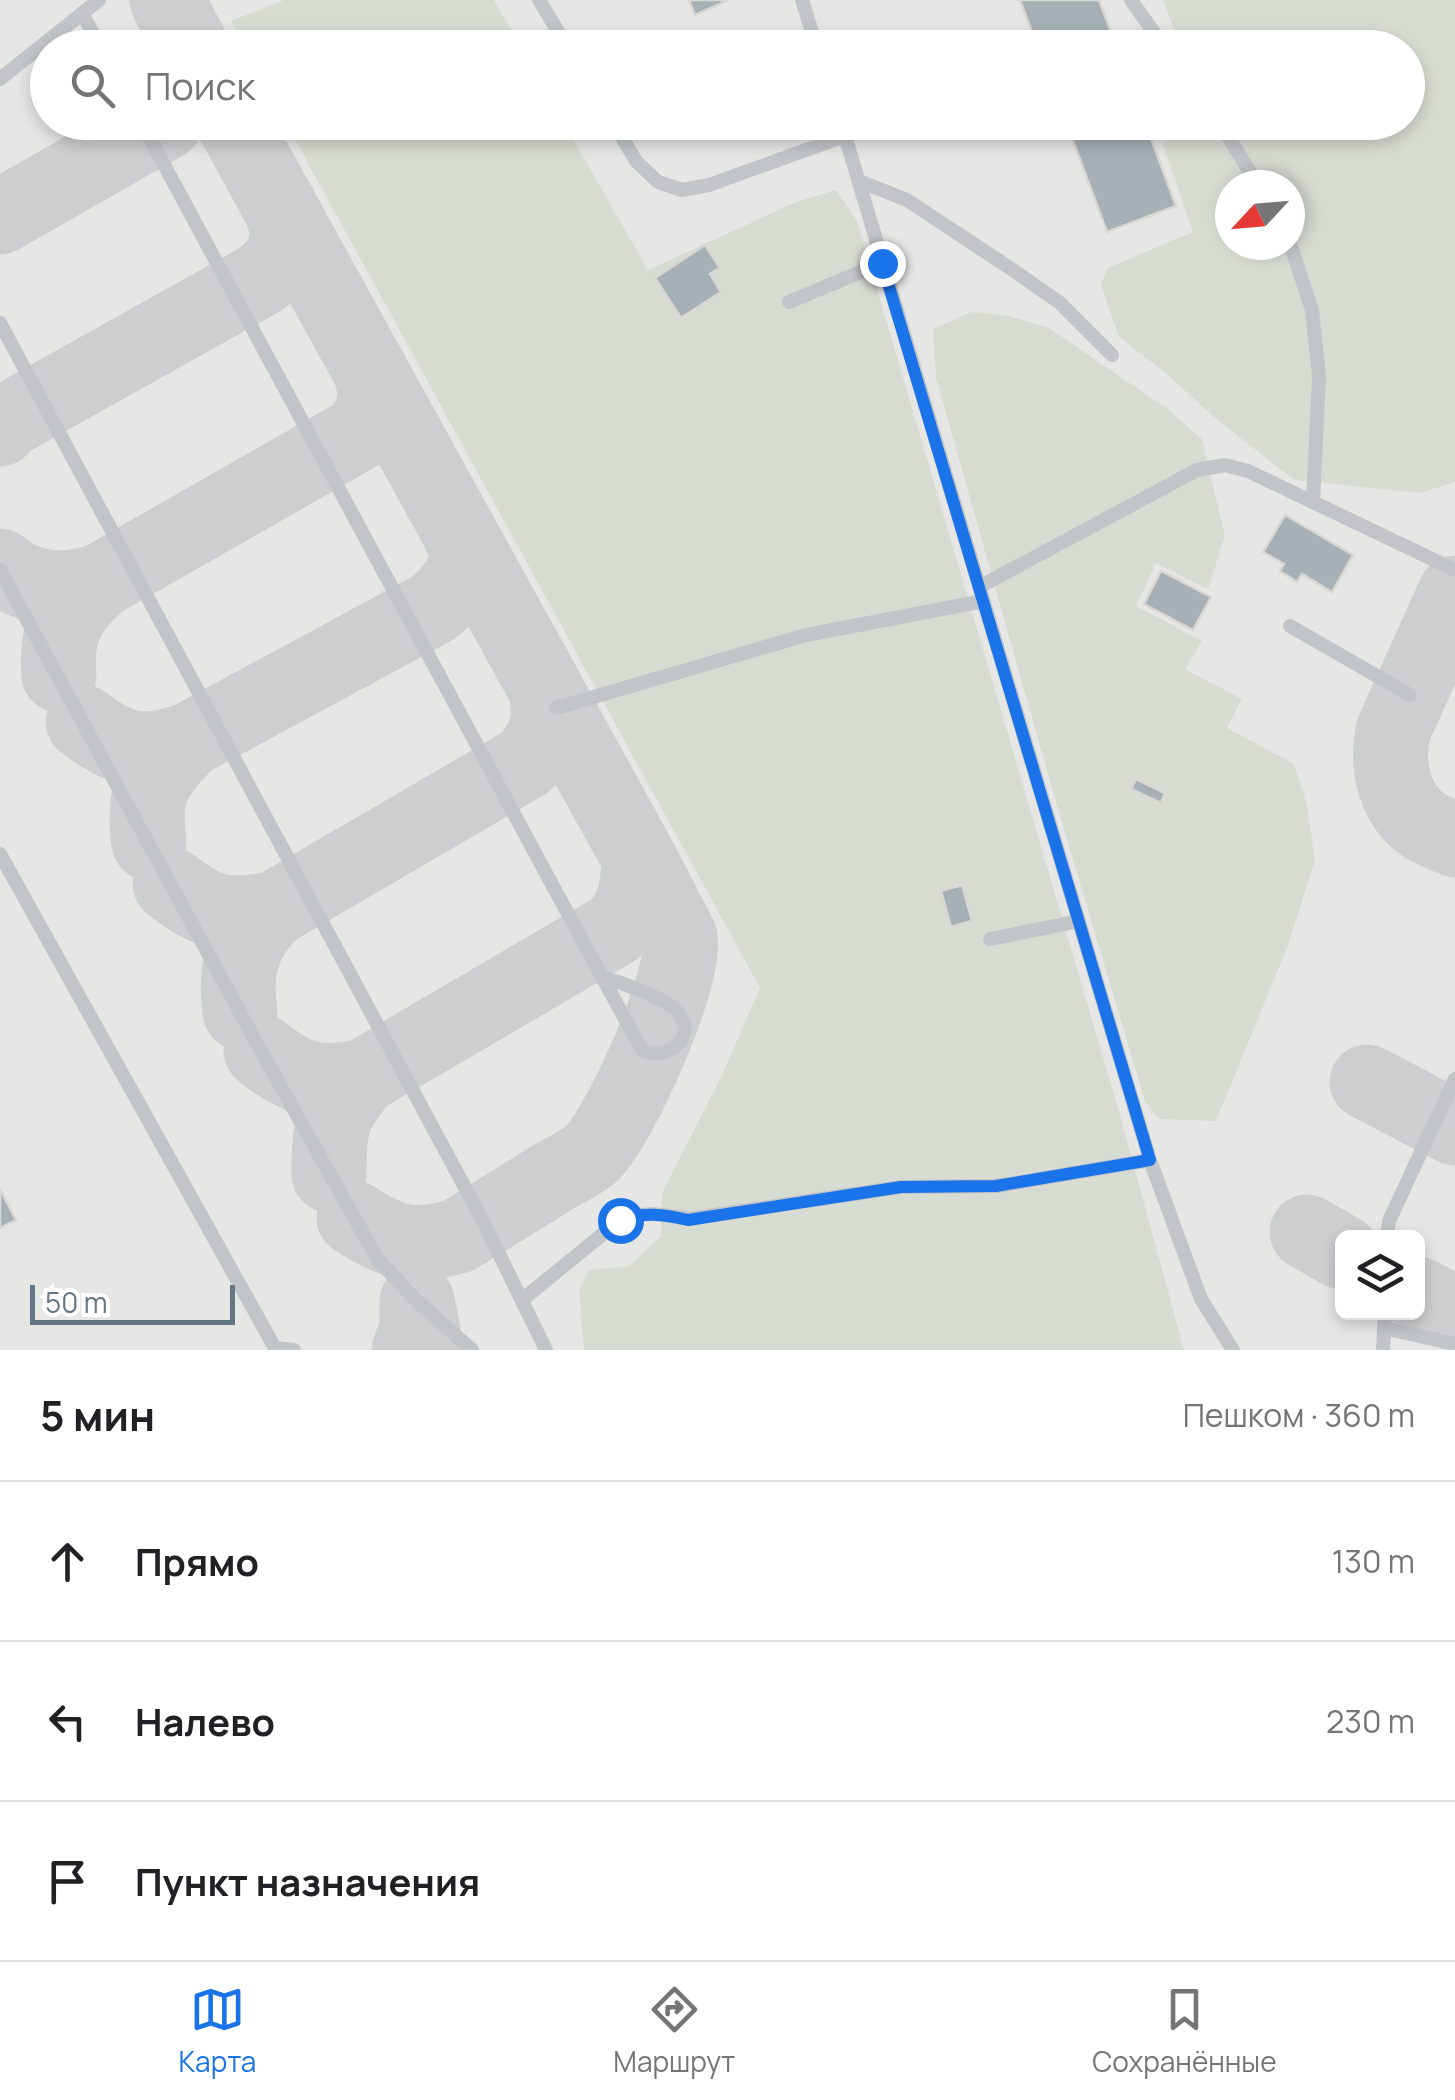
<!DOCTYPE html>
<html lang="ru">
<meta charset="utf-8">
<style>
body{margin:0;font-family:Manrope,sans-serif;background:#f6f6f6;color:#202124}
.controls{position:absolute;right:30px;bottom:30px;display:grid;overflow:hidden;border-radius:15px;box-shadow:0 5px 15px #0003}
.controls button{width:90px;height:90px;display:grid;place-items:center;padding:0;border:0;border-bottom:2px solid #e0e0e0;background:#fff;color:#202124;font:50px sans-serif}
.compass{position:absolute;left:1215px;top:170px;width:90px;height:90px;border-radius:50%;background:#fff;box-shadow:0 5px 15px #0003;rotate:244deg}
.scale{position:absolute;left:30px;bottom:25px;width:205px;box-sizing:border-box;padding-left:10px;border:5px solid #647683;border-top:0;font-size:28px;line-height:35px;white-space:nowrap;color:#647683;-webkit-text-stroke:8px #fff;paint-order:stroke}
.stop{position:absolute;width:30px;height:30px;margin:-22px;border:8px solid #1a73e8;border-radius:50%;background:#fff}
.stop.end{background:#1a73e8;border-color:#fff;box-shadow:0 2px 10px #0008}
.list{margin:0;padding:0;list-style:none}
h2{display:flex;justify-content:space-between;align-items:center;height:130px;margin:0;padding:0 40px;font-size:42px}
h2 small{font-size:32px;font-weight:400;color:#757577}
.list li{display:grid;grid-template-columns:65px 1fr auto;gap:30px;align-items:center;box-sizing:border-box;height:160px;padding:0 40px;border-top:2px solid #e0e0e0}
.list b{display:block;font-size:38px;white-space:nowrap}
.list em{font-size:32px;font-style:normal;color:#757577}
.icon{flex:none;width:55px;height:55px;fill:none;stroke:currentColor;stroke-width:2;stroke-linecap:round;stroke-linejoin:round}
.map{position:relative;flex:none;width:1455px;height:1350px;overflow:hidden}
.search{position:absolute;background:#fff;box-shadow:0 5px 15px #0003;left:30px;right:30px;top:30px;height:110px;display:flex;align-items:center;gap:25px;box-sizing:border-box;padding:0 35px;border-radius:55px;color:#757577;font-size:38px}
.sheet{height:610px;background:#fff}
nav{display:flex;justify-content:space-around;align-items:center;box-sizing:border-box;height:140px;border-top:2px solid #e0e0e0;background:#fff;font-size:28px;color:#757577}
nav a{display:grid;justify-items:center;gap:5px}
nav .on{color:#1a73e8}
.map>svg:first-child{display:block}
.built{fill:#e6e7e5;fill-rule:evenodd}
.green{fill:#d7dcd3;fill-rule:evenodd}
.lines{fill:none;stroke-linecap:round;stroke-linejoin:round}
.taxiway{stroke:#ccced0;stroke-width:75}
.building{fill:#a7b0b5;stroke:#d7d7d4;stroke-width:2.5}
.service{stroke:#c1c5c8;stroke-width:14}
.route{stroke:#1a73e8;stroke-width:12}
</style>
<div class="map">
<svg width="1455" height="1350" viewBox="0 0 1455 1350">
<rect width="100%" height="100%" fill="#f6f5f2"/>
<path class="built" d="M 0,0 L 1455,0 L 1455,1350 L 0,1350 ZM 48,48 L 1408,48 L 1408,122 L 48,122 ZM 1230,185 L 1290,185 L 1290,245 L 1230,245 ZM 1342,1238 L 1418,1238 L 1418,1312 L 1342,1312 Z"/>
<g class="green">
<polygon points="284,0 494,0 521,47 245,47 231,21"/>
<path d="M 1163,0 L 1455,0 L 1455,482 L 1420,493 L 1294,480 L 1215,418 L 1167,374 L 1119,337 L 1101,285 L 1108,268 L 1193,232 L 1162,142 L 1207,123 L 1408,122 L 1408,48 L 1181,47 ZM 1230,185 L 1290,185 L 1290,245 L 1230,245 Z"/>
<polygon points="286,123 564,123 648,270 796,202 836,190 857,221 1120,1115 1184,1350 584,1350 579,1292 588,1270 629,1266 661,1236 662,1193 722,1075 760,988"/>
<polygon points="971,312 1009,316 1049,328 1169,410 1202,439 1225,536 1208,589 1156,563 1136,606 1202,641 1185,669 1242,699 1227,728 1294,764 1307,805 1315,861 1287,948 1216,1121 1159,1119 1145,1101 1057,806 936,378 933,329"/>
</g>
<g class="lines">
<g class="taxiway">
<polyline points="167,0 192,48"/>
<path d="M 233,122 L 639,858 L 680,937 C 688,975 620,1128 590,1155 C 579,1164 563,1171 550,1179 C 520,1198 489,1217 458,1236 C 414,1249 391,1243 354,1218"/>
<polyline points="0,217 166,122"/>
<path d="M 0,429 L 7,421 L 261,279 C 287,258 293,237 280,207"/>
<path d="M 0,566 C 30,591 64,592 100,581 L 356,435 C 375,415 378,397 371,372"/>
<path d="M 1455,593 L 1393,731 C 1386,766 1394,805 1425,826 C 1434,831 1445,835 1455,840"/>
<path d="M 59,675 C 55,631 68,610 100,581"/>
<path d="M 83,722 C 121,751 143,756 189,740"/>
<path d="M 149,843 C 142,793 153,775 189,740 L 433,608 C 449,595 470,573 466,549 C 465,544 462,539 459,533"/>
<path d="M 170,884 C 210,915 225,917 274,909"/>
<path d="M 240,1012 C 234,969 242,939 274,909 L 526,762 C 547,738 553,719 545,688"/>
<path d="M 261,1051 C 296,1080 319,1086 364,1076"/>
<polyline points="1367,1082 1455,1128"/>
<path d="M 329,1175 C 329,1127 331,1112 364,1076 L 615,929 C 636,909 638,886 639,858"/>
<polyline points="1307,1232 1342,1252"/>
<polyline points="1418,1294 1455,1313"/>
<polyline points="409,1350 417,1329 417,1301 423,1331 423,1350"/>
</g>
</g>
<g class="building">
<polygon points="689,0 729,0 695,15"/>
<polygon points="1020,0 1099,0 1117,48 1038,48"/>
<polygon points="1066,122 1145,122 1176,206 1107,232"/>
<polygon points="705,245 720,268 710,274 721,292 681,318 655,278"/>
<polygon points="1285,515 1353,555 1332,592 1302,574 1297,582 1280,571 1284,564 1263,552"/>
<polygon points="1161,571 1211,597 1193,630 1144,604"/>
<polygon points="1136,779 1165,793 1161,803 1131,789"/>
<polygon points="962,885 972,921 951,927 941,891"/>
<polygon points="0,1189 16,1220 0,1228"/>
</g>
<g class="lines">
<g class="service">
<polyline points="539,0 568,48"/>
<polyline points="802,0 817,48"/>
<polyline points="1131,0 1165,48"/>
<polyline points="82,13 101,48"/>
<polyline points="0,79 99,0"/>
<path d="M 141,122 L 602,977 L 642,1050 C 663,1062 697,1040 680,1015 C 670,999 620,982 602,977"/>
<polyline points="613,122 636,161 658,182 682,190 709,185 845,136"/>
<polyline points="841,122 1150,1160 1201,1299 1233,1350"/>
<polyline points="1219,122 1258,185"/>
<polyline points="859,181 907,200 1013,270 1060,303 1112,355"/>
<polyline points="1290,243 1312,310 1319,376 1313,502"/>
<polyline points="789,302 882,263"/>
<polyline points="0,323 483,1221 546,1350"/>
<polyline points="0,570 261,1051 378,1260 417,1301 472,1350"/>
<polyline points="979,587 1197,470 1225,465 1248,471 1455,570"/>
<polyline points="1290,626 1410,695"/>
<polyline points="556,708 806,635 984,601"/>
<polyline points="0,854 275,1348 294,1350"/>
<polyline points="990,939 1079,921"/>
<polyline points="1387,1238 1389,1221 1455,1079"/>
<path d="M 522,1300 L 620,1220 C 644,1211 663,1214 688,1219 L 901,1187 L 997,1186 L 1150,1160"/>
<polyline points="1384,1328 1455,1344"/>
<polyline points="1383,1350 1385,1312"/>
</g>
</g>
<g class="lines">
<path class="route" d="M 620,1220 C 644,1212 663,1214 688,1220 L 901,1187 L 996,1186 L 1150,1160 L 882,263"/>
</g>
</svg>
<div class="controls">
<button><svg class="icon" aria-label="layers" viewBox="0 0 24 24"><path d="M12 4l9 5-9 5-9-5zM3 14l9 5 9-5"/></svg></button>
</div>
<svg class="compass" viewBox="-18 -18 36 36"><path d="M0-13l5 13h-10z" fill="#e53935"/><path d="M0 13l5-13h-10z" fill="#757577"/></svg>
<div class="scale">50 m</div>
<div class="stop" style="left:620px;top:1220px"></div>
<div class="stop end" style="left:882px;top:263px"></div>
<div class="search"><svg class="icon" aria-label="search" viewBox="0 0 24 24"><circle cx="10" cy="10" r="6"/><path d="M15 15l6 6"/></svg>Поиск</div>
</div>
<section class="sheet">
<h2>5 мин<small>Пешком · 360 m</small></h2>
<ul class="list">
<li><svg class="icon" aria-label="ahead" viewBox="0 0 24 24"><path d="M12 20V5M6 11l6-6 6 6"/></svg><div><b>Прямо</b></div><em>130 m</em></li>
<li><svg class="icon" aria-label="left" viewBox="0 0 24 24"><path d="M17 20v-9H6M10 6l-5 5 5 5"/></svg><div><b>Налево</b></div><em>230 m</em></li>
<li><svg class="icon" aria-label="arrive" viewBox="0 0 24 24"><path d="M6 21V4h12l-3 4 3 4H6"/></svg><div><b>Пункт назначения</b></div></li>
</ul>
</section>
<nav>
<a class="on"><svg class="icon" aria-label="map" viewBox="0 0 24 24"><path d="M3 6l6-2 6 2 6-2v14l-6 2-6-2-6 2zM9 4v14M15 6v14"/></svg>Карта</a>
<a><svg class="icon" aria-label="directions" viewBox="0 0 24 24"><path d="M12 3l9 9-9 9-9-9zM9 14v-3h6M13 9l2 2-2 2"/></svg>Маршрут</a>
<a><svg class="icon" aria-label="saved" viewBox="0 0 24 24"><path d="M7 4h10v16l-5-4-5 4z"/></svg>Сохранённые</a>
</nav>
